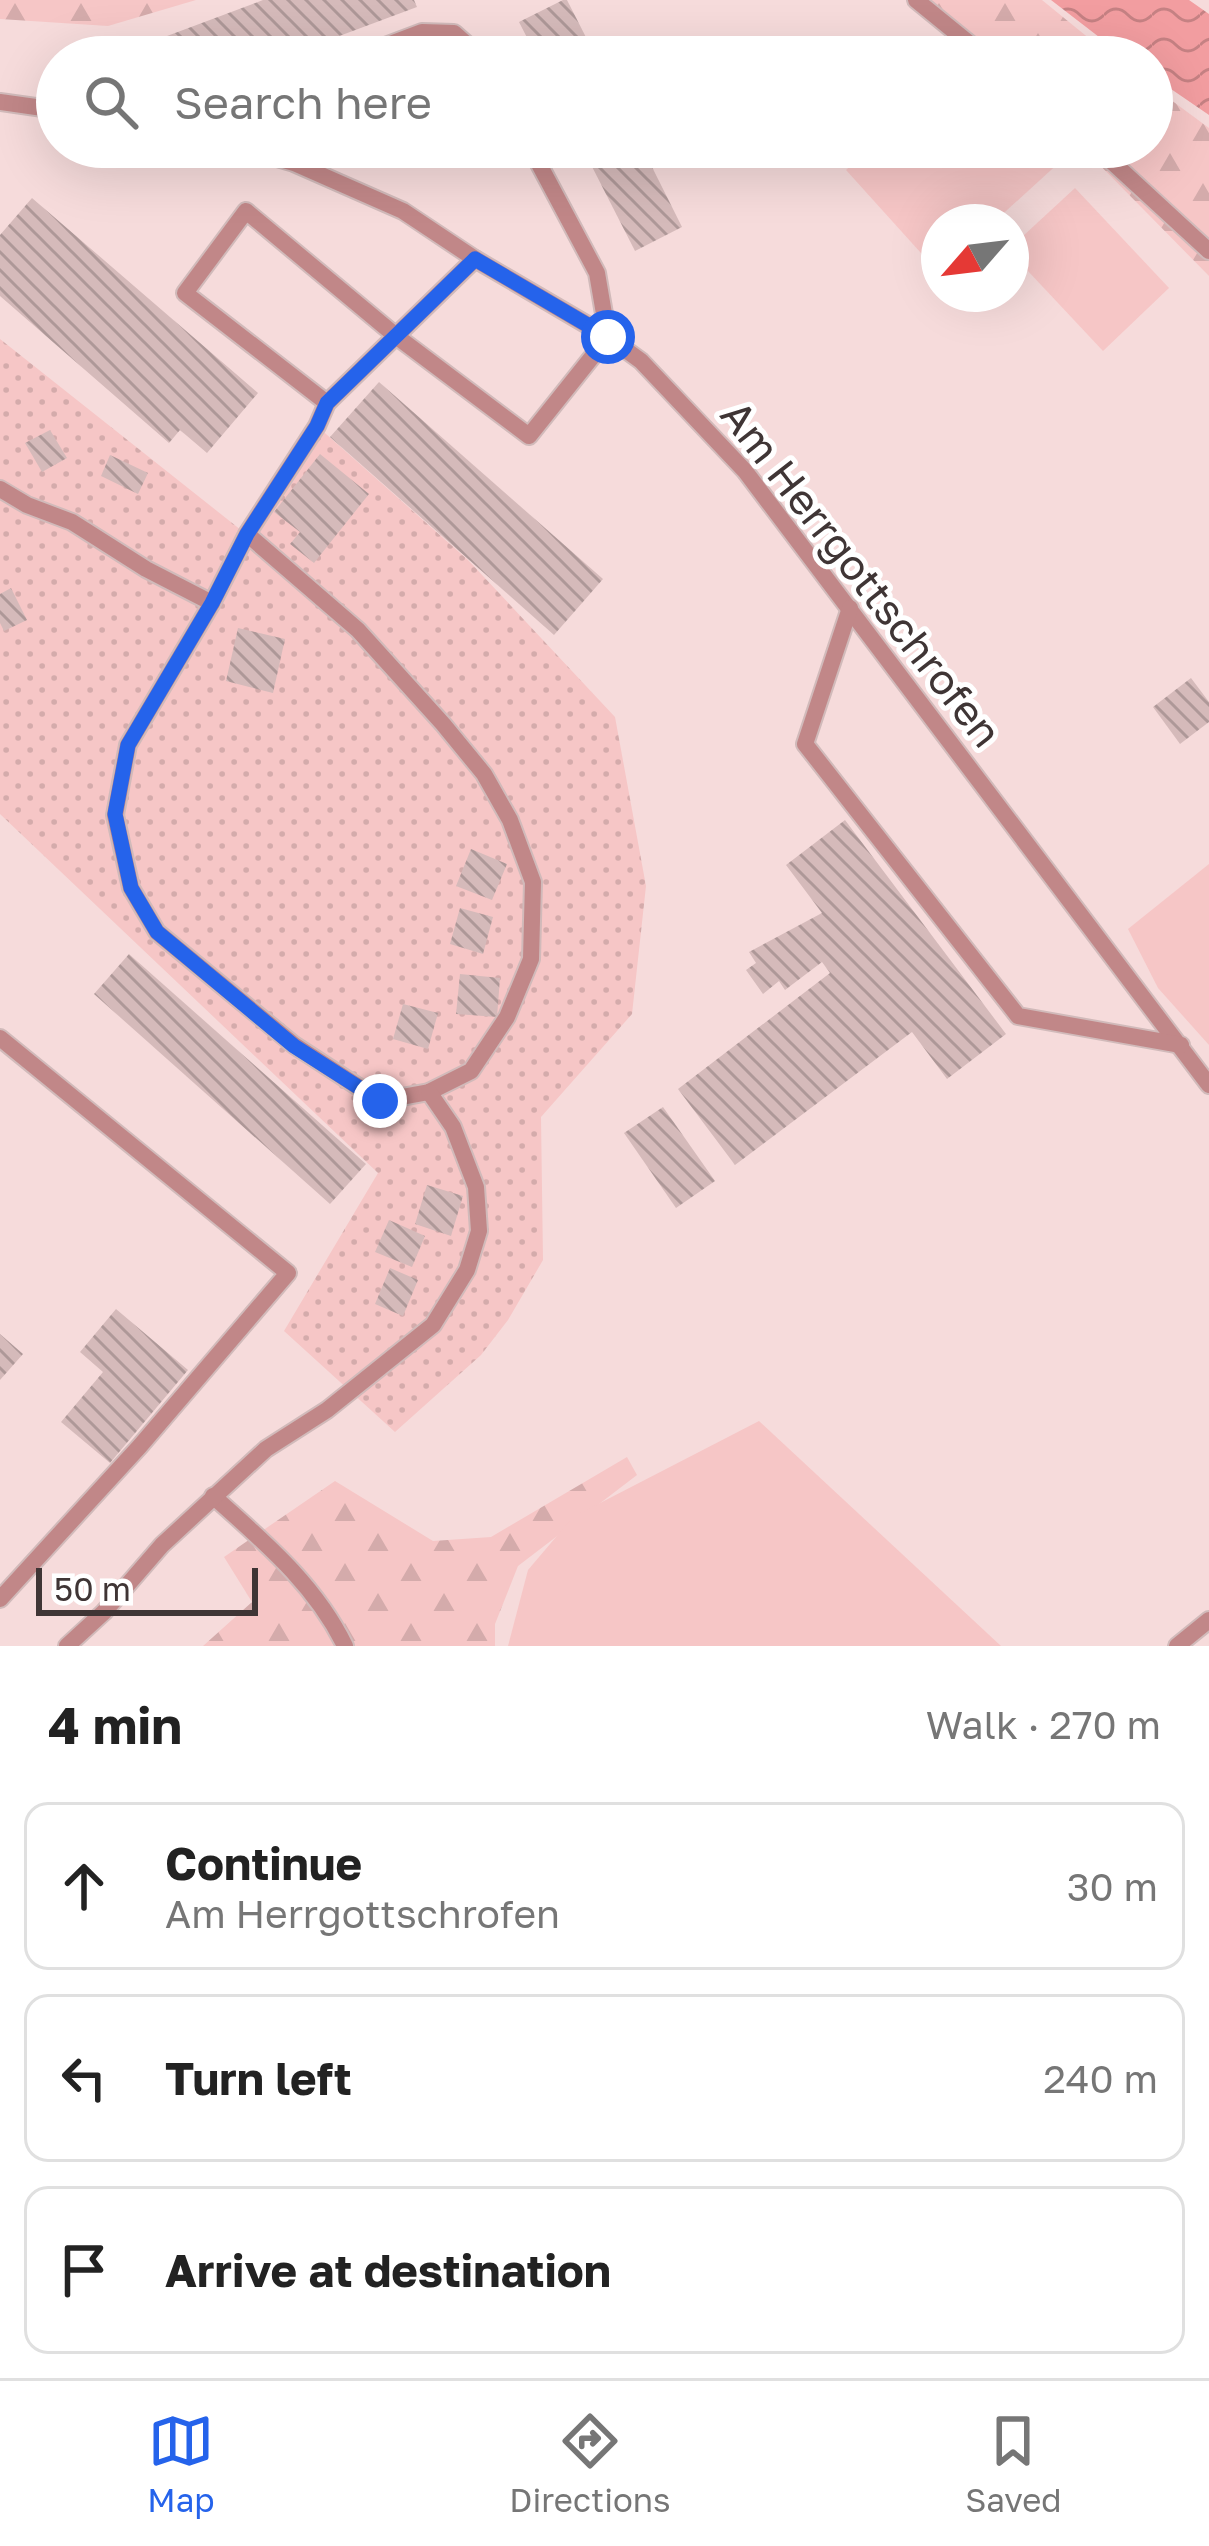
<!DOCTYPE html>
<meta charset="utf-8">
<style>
body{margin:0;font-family:"Golos Text",sans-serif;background:#f6f6f6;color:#222}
.compass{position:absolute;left:921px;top:204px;width:108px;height:108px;border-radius:50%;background:#fff;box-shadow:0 12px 48px #0002;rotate:242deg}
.scale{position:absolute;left:36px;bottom:30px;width:222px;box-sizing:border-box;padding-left:12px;border:6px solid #3f3535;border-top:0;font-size:33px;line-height:42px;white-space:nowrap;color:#3f3535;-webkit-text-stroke:9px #fff;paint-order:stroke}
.stop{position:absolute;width:36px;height:36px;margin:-27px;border:9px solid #2563eb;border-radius:50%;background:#fff}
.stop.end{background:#2563eb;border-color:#fff;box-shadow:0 3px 12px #0008}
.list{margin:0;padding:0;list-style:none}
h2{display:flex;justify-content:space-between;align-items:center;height:156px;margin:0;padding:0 48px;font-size:51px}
h2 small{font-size:39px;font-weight:400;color:#767676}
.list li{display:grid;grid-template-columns:78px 1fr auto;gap:36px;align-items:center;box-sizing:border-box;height:168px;margin:0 24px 24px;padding:0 24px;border:3px solid #e0e0e0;border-radius:24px}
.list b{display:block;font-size:45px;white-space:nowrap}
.list p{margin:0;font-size:39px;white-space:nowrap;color:#767676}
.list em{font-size:39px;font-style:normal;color:#767676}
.icon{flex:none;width:66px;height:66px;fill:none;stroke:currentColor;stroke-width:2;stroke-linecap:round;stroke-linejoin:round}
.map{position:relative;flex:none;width:1209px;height:1646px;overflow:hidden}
.search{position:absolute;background:#fff;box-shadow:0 12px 48px #0002;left:36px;right:36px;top:36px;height:132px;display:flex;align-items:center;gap:30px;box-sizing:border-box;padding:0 42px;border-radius:66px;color:#767676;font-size:45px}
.sheet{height:732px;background:#fff}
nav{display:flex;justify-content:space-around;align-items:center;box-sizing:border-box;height:168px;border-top:3px solid #e0e0e0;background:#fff;font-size:33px;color:#767676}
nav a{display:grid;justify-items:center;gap:6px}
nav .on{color:#2563eb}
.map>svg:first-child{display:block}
.grass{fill:url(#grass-dots)}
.forest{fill:url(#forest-firs)}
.garden{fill:#f6c6c6}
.water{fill:url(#water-waves)}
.building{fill:url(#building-back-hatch)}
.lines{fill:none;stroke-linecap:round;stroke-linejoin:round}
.lane-casing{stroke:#d1baba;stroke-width:20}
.lane{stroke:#c18788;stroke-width:16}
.route{stroke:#2563eb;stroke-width:15}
.labels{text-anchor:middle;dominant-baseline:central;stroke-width:10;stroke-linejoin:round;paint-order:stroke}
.street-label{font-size:42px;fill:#3f3535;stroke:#fff}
</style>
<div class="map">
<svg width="1209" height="1646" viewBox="0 0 1209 1646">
<defs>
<pattern id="grass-dots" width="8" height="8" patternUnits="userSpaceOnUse" patternTransform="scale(3)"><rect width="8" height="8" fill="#f6c6c6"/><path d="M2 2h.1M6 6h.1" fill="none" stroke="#d4abab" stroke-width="1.8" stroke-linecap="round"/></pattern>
<pattern id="forest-firs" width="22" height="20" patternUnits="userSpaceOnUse" patternTransform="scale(3)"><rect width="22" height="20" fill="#f6c6c6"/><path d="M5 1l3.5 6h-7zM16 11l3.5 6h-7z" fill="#d4abab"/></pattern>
<pattern id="water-waves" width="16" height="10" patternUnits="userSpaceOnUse" patternTransform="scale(3)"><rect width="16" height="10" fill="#f29da0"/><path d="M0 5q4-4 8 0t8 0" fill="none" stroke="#c58183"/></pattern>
<pattern id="building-back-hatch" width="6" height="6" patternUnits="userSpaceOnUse" patternTransform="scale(3)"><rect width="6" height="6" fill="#d5baba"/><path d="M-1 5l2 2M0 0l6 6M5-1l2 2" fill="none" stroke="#ae9898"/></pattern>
</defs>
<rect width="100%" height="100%" fill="#f6dbdb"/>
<polygon class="grass" points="0,339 246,534 317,426 468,560 615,717 646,886 632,1014 541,1117 543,1260 508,1320 481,1355 395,1432 284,1331 378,1173 0,814"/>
<g class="forest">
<polygon points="0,0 196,0 108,26 0,19"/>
<polygon points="929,0 1042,0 1112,57 991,57 942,9"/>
<polygon points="1152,86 1209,128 1209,276 1082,147 1152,147"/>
<polygon points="627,1457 637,1475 518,1566 495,1624 495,1646 203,1646 252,1602 224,1557 335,1481 433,1541 491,1537"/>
</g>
<g class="garden">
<polygon points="871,147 1051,147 1062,160 994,222 939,222 939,273 846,170"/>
<polygon points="1075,188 1169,288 1103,351 1011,253 1011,247"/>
<polygon points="1209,864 1209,1045 1158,988 1128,929"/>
<polygon points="759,1421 1001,1646 508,1646 528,1570 573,1517"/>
</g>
<polygon class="water" points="1051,0 1189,0 1209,14 1209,115 1152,76 1152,57 1125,57"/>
<g class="building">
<polygon points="263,0 414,0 417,7 283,57 156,57 151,42"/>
<polygon points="563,0 567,0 596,57 537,57 519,22"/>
<polygon points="582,147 642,147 682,227 635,251"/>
<polygon points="32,198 258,393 207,453 180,430 169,443 0,296 0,235"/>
<polygon points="379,382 603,579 554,635 330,437"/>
<polygon points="50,430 67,458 42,472 25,443"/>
<polygon points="320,454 369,494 314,563 290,544 300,532 274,512"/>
<polygon points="110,455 148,473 138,494 101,476"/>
<polygon points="11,588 27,620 4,631 0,623 0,594"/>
<polygon points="238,628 285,639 273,693 226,681"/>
<polygon points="1191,678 1209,702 1209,722 1180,744 1153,707"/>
<polygon points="845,820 1006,1034 947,1079 912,1032 735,1165 678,1089 830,973 822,962 785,990 779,981 763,994 746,970 756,963 749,952 822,913 786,865"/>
<polygon points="471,849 507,864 492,900 456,886"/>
<polygon points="460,908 493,917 483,954 450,944"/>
<polygon points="129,954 366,1164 330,1204 94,994"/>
<polygon points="460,974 500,978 497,1017 456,1014"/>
<polygon points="403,1004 438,1013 428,1049 393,1039"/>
<polygon points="663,1107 715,1181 676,1208 624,1133"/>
<polygon points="427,1185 463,1196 451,1236 415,1224"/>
<polygon points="389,1220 425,1236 412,1267 375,1252"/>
<polygon points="390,1268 418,1280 403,1316 375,1304"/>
<polygon points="116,1309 188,1370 110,1463 61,1422 103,1372 80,1352"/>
<polygon points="0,1334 23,1354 0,1380"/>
</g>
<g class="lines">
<defs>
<g id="lane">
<polyline points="916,0 986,57"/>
<polyline points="356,57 422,32 454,33 481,57"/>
<polyline points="0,102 57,110"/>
<polyline points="239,147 294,163 403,211 475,259 608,337 641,361 745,471 1209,1085"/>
<polyline points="1096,147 1209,251"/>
<polyline points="327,403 185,293 246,211 396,336 529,436 608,337 597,273 530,147"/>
<polyline points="0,489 27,505 72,522 146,569 212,603"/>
<polyline points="247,534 358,630 443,724 484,774 510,820 533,882 531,959 507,1017 471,1071 429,1092 380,1101 294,1045 157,932 131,888 115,815 128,745 212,603 247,534 317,426 327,403 475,259"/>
<polyline points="850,608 805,744 1018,1016 1181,1045"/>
<polyline points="0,1038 288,1273 140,1446 0,1599"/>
<path d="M 213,1496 C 263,1541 315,1584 345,1646"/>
<polyline points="67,1646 104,1612 162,1545 266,1449 327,1410 433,1325 467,1270 479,1231 476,1187 453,1127 429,1092"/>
<polyline points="1177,1646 1209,1620"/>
</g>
</defs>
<use href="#lane" class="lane-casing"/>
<use href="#lane" class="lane"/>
</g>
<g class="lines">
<polyline class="route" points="380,1101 294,1046 157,932 131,888 115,814 128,745 212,603 247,534 317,426 327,403 475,259 608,337"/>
</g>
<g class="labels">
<g class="street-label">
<text transform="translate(862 573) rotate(52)">Am Herrgottschrofen</text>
</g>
</g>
</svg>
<svg class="compass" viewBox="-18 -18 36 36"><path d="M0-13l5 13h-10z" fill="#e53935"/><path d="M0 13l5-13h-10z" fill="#767676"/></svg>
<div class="scale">50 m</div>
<div class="stop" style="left:608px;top:337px"></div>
<div class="stop end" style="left:380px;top:1101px"></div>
<div class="search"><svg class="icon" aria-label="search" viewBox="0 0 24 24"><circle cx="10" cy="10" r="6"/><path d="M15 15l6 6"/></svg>Search here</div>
</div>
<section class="sheet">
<h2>4 min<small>Walk · 270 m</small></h2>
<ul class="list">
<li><svg class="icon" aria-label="ahead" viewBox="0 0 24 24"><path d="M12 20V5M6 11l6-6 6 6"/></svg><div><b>Continue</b><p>Am Herrgottschrofen</p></div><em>30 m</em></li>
<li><svg class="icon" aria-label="left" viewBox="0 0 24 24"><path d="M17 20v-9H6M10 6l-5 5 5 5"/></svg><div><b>Turn left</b></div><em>240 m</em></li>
<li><svg class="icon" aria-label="arrive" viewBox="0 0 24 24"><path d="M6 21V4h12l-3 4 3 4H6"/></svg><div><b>Arrive at destination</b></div></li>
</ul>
</section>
<nav>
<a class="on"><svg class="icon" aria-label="map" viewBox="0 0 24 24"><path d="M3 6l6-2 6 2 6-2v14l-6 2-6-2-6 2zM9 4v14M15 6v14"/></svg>Map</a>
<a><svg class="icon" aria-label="directions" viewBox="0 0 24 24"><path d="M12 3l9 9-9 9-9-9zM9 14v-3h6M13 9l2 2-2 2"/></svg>Directions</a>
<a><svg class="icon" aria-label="saved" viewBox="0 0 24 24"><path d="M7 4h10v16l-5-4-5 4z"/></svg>Saved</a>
</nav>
